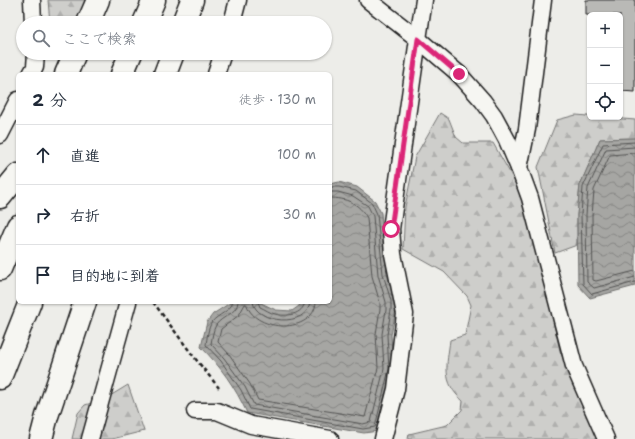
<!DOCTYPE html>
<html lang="ja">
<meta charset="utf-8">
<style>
body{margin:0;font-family:"Shantell Sans","Klee One",sans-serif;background:#f6f6f7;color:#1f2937}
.controls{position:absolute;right:12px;top:12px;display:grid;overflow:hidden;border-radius:6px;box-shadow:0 1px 3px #0004}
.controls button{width:36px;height:36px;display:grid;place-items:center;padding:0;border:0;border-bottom:1px solid #e0e1e3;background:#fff;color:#1f2937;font:20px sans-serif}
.stop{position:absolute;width:12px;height:12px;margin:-9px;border:3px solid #db2777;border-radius:50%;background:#fff}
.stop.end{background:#db2777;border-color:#fff;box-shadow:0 1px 4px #0008}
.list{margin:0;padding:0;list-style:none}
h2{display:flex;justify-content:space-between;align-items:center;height:52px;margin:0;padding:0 16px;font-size:17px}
h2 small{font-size:13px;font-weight:400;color:#747a83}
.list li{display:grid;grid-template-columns:26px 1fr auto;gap:12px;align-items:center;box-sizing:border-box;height:60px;padding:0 16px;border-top:1px solid #e0e1e3}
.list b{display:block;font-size:15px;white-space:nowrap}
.list em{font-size:13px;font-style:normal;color:#747a83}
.icon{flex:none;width:22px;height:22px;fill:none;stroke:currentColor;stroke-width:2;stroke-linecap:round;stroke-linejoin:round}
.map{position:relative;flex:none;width:635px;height:439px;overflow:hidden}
.search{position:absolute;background:#fff;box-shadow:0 1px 3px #0004;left:16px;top:16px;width:316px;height:44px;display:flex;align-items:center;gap:10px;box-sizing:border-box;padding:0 14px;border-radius:22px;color:#747a83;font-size:15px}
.panel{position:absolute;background:#fff;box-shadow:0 1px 3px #0004;left:16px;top:72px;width:316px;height:232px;border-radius:6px}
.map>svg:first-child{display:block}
.forest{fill:url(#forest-firs);stroke:#757574}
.water{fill:url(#water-waves);stroke:#6f6f6d}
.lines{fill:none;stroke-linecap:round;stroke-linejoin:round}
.shore{stroke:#535352;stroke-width:1}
.building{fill:#b9b9b6;stroke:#1c1c1c}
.minor-casing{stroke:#1c1c1c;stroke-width:19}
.highway-casing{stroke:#1c1c1c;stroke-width:25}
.path{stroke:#1c1c1c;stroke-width:2.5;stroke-dasharray:4 3;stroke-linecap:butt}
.minor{stroke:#f6f6f2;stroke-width:16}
.highway{stroke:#f6f6f2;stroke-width:22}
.route{stroke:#db2777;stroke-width:5}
</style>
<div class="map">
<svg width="635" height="439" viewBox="0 0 635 439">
<defs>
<pattern id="forest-firs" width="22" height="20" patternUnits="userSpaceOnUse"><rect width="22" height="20" fill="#cececb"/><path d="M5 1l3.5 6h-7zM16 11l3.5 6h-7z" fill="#b0b0ae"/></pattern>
<pattern id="water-waves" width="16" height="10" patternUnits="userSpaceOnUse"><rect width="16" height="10" fill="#a6a6a3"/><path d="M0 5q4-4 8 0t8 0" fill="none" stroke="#868684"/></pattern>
</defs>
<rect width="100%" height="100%" fill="#edede9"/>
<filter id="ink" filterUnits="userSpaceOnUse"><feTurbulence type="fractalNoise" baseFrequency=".025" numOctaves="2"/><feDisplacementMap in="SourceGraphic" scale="8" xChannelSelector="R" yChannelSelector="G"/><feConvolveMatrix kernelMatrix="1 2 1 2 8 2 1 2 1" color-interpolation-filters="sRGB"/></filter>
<g filter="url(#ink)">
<g class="forest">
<polygon points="48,0 85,0 77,23 50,23"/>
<path d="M 440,113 L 449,119 L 456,137 L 463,143 L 493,143 L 526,201 L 560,351 L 597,439 L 408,439 L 409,434 L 447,425 L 462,410 L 463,401 C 441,382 447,365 450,340 L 465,335 L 471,305 L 467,296 L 444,272 L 403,249 L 405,207 L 415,157 Z"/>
<polygon points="576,115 635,120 635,138 600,139 580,185 577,215 577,245 555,253 538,167 557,120"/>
<polygon points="128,385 144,431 112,439 72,439 78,413 85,405 105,399"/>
</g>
<g class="water">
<polygon points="635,138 635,286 590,298 578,285 577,215 580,185 600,139"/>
<path d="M 339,182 L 357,187 L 375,201 L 381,213 L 387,274 L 395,300 L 396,310 L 391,335 L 393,370 L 378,431 L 364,433 L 247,413 C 235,387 221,367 201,347 L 207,322 L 213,314 L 230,303 L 259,302 L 276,310 L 292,311 L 299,306 L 301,302 L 330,302 L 330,184 Z"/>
</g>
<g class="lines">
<g class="shore">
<polyline points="635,142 603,144 583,187 581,215 583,284 592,294 635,282"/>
<polyline points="635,147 606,149 588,188 586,215 587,282 594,288 635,277"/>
<polyline points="635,153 610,155 594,190 592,216 593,280 596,281 635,271"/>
<path d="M 233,302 C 231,311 217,315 212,322 C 208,328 207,338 206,345 L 221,361 L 241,390 L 250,409 L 363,429 L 375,427 L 389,369 L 387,335 L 391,310 L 391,301 L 383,274 L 377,214 L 372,203 L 356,191 L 339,187 L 330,187"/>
<path d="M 238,302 C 237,314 222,316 216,325 C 213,330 212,338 211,344 L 224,358 L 245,387 L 254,405 L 363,424 L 371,422 L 384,369 L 382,334 L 386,310 L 386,302 L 378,275 L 373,216 L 368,206 L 353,196 L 338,192 L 330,192"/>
<path d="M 253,302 C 255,323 308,329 310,302"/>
<path d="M 258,302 L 260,307 C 265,309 270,313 275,314 C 286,317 303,315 305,302"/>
<path d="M 316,302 C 314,335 255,332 247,305 L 245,304 L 239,315 L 221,329 L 218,342 L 229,354 L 250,384 L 258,400 L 365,417 L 378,368 L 376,334 L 380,309 L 380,303 L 372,276 L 367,218 C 359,203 346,198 330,198"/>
</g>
</g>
<polygon class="building" points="586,0 635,0 635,92 620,91 620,15 586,15"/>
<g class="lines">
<defs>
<g id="minor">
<polyline points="32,0 33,23"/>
<polyline points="368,0 418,39 459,74 483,101 494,116 507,140 519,168 530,198 574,366 606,439"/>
<polyline points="232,23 238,0"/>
<polyline points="31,74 35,67 36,53"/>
<polyline points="216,74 223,53"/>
<polyline points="0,135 18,100"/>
<polyline points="519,168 527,129 543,0"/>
<polyline points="195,411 217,411 251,425 330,439"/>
<polyline points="90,439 128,302"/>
<polyline points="383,439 396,389 405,314 393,254 391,229 418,39 424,0"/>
</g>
<g id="highway">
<polyline points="88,23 98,0"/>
<polyline points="144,23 154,0"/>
<polyline points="183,23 192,0"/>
<polyline points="66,74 75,53"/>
<polyline points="122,74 131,53"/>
<polyline points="165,74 173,53"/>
<polyline points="0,197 18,175"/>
<polyline points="0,269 18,226"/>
<polyline points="0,378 30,302"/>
<polyline points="41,439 47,416 85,302"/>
</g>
</defs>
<use href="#minor" class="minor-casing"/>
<use href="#highway" class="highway-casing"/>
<polyline class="path" points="153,302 194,357 219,388"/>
<use href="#minor" class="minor"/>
<use href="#highway" class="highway"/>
</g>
</g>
<g class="lines" filter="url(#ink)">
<polyline class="route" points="391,229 418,39 459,74"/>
</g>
</svg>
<div class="controls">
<button>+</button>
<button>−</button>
<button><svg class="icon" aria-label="locate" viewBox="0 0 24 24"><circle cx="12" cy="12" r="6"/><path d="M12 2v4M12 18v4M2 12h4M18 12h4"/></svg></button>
</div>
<div class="stop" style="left:391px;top:229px"></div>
<div class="stop end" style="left:459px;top:74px"></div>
<div class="search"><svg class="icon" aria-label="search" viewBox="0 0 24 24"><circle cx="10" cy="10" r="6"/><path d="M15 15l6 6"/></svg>ここで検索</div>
<section class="panel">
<h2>2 分<small>徒歩 · 130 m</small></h2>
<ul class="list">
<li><svg class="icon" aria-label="ahead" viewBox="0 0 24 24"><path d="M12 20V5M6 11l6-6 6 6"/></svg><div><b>直進</b></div><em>100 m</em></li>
<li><svg class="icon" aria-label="right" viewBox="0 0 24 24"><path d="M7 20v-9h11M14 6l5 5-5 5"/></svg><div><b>右折</b></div><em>30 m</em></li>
<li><svg class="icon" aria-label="arrive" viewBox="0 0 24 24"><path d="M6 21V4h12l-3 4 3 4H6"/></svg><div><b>目的地に到着</b></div></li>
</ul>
</section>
</div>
